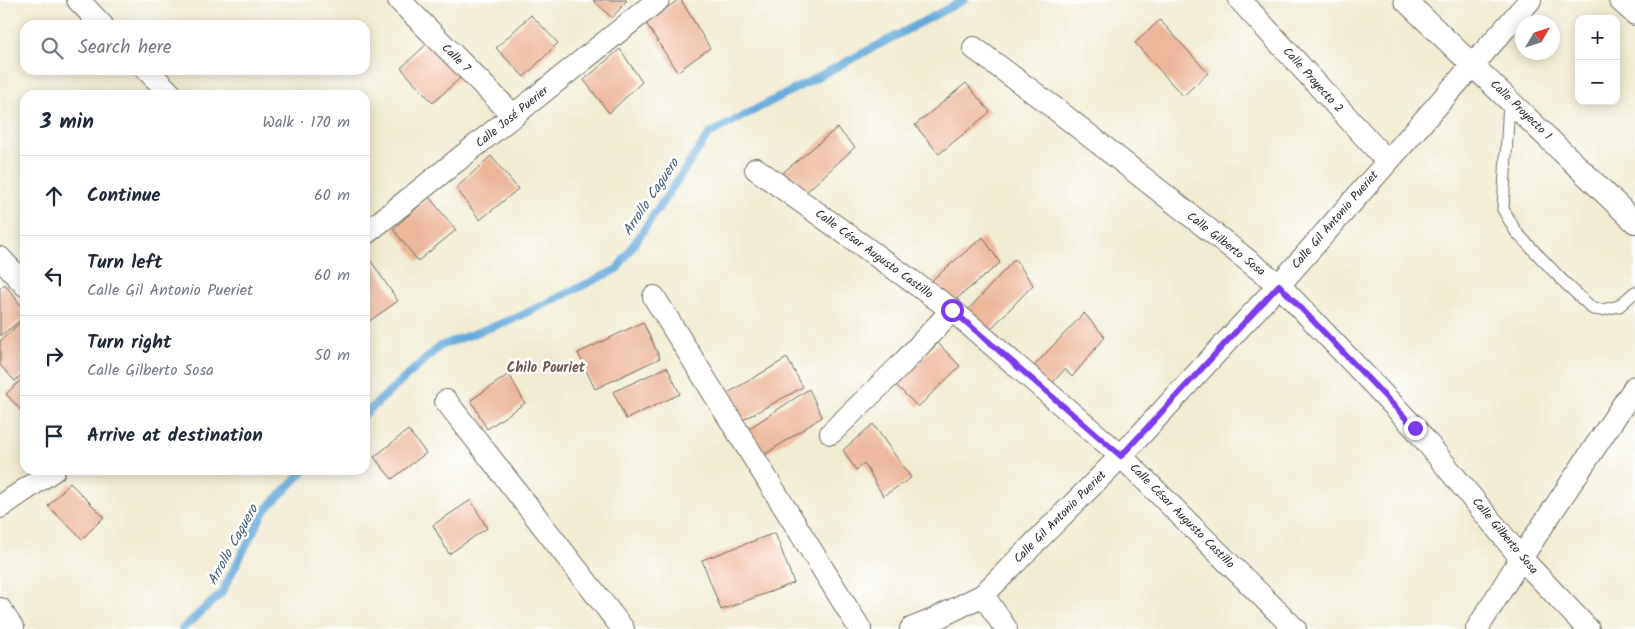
<!DOCTYPE html>
<meta charset="utf-8">
<style>
body{margin:0;font-family:Kalam,sans-serif;background:#f6f6f7;color:#1f2937}
.controls{position:absolute;right:15px;top:15px;display:grid;overflow:hidden;border-radius:10px;box-shadow:0 2px 12px #0003}
.controls button{width:45px;height:45px;display:grid;place-items:center;padding:0;border:0;border-bottom:1px solid #e0e1e3;background:#fff;color:#1f2937;font:25px sans-serif}
.compass{position:absolute;left:1515px;top:15px;width:45px;height:45px;border-radius:50%;background:#fff;box-shadow:0 2px 12px #0003;rotate:51deg}
.stop{position:absolute;width:15px;height:15px;margin:-11px;border:4px solid #7c3aed;border-radius:50%;background:#fff}
.stop.end{background:#7c3aed;border-color:#fff;box-shadow:0 1px 5px #0008}
.list{margin:0;padding:0;list-style:none}
h2{display:flex;justify-content:space-between;align-items:center;height:65px;margin:0;padding:0 20px;font-size:21px}
h2 small{font-size:16px;font-weight:400;color:#747a83}
.list li{display:grid;grid-template-columns:32px 1fr auto;gap:15px;align-items:center;box-sizing:border-box;height:80px;padding:0 20px;border-top:1px solid #e0e1e3}
.list b{display:block;font-size:19px;white-space:nowrap}
.list p{margin:0;font-size:16px;white-space:nowrap;color:#747a83}
.list em{font-size:16px;font-style:normal;color:#747a83}
.icon{flex:none;width:28px;height:28px;fill:none;stroke:currentColor;stroke-width:2;stroke-linecap:round;stroke-linejoin:round}
.map{position:relative;flex:none;width:1635px;height:629px;overflow:hidden}
.search{position:absolute;background:#fff;box-shadow:0 2px 12px #0003;left:20px;top:20px;width:350px;height:55px;display:flex;align-items:center;gap:12px;box-sizing:border-box;padding:0 18px;border-radius:15px;color:#747a83;font-size:19px}
.panel{position:absolute;background:#fff;box-shadow:0 2px 12px #0003;left:20px;top:90px;width:350px;height:385px;border-radius:15px}
.map>svg:first-child{display:block}
.lines{fill:none;stroke-linecap:round;stroke-linejoin:round}
.stream{stroke:#63a9d9;stroke-width:8}
.building{fill:#edb59a}
.lane-casing{stroke:#706e65;stroke-width:13}
.street-casing{stroke:#706e65;stroke-width:24}
.lane{stroke:#fff;stroke-width:11}
.street{stroke:#fff;stroke-width:22}
.route{stroke:#7c3aed;stroke-width:6}
.labels{text-anchor:middle;dominant-baseline:central;stroke-width:5;stroke-linejoin:round;paint-order:stroke}
.street-label{font-size:12px;fill:#2b2b2b;stroke:#fff}
.water-label{font-size:14px;font-style:italic;fill:#415d71;stroke:#fff}
.neighbourhood-label{font-size:14px;font-weight:bold;fill:#6f5b52;stroke:#fff}
</style>
<div class="map">
<svg width="1635" height="629" viewBox="0 0 1635 629">
<rect width="100%" height="100%" fill="#fff"/>
<filter id="ink" filterUnits="userSpaceOnUse"><feTurbulence type="fractalNoise" baseFrequency=".02" numOctaves="2"/><feDisplacementMap in="SourceGraphic" scale="10" xChannelSelector="R" yChannelSelector="G"/><feConvolveMatrix kernelMatrix="1 2 1 2 8 2 1 2 1" color-interpolation-filters="sRGB"/></filter>
<filter id="wash" filterUnits="userSpaceOnUse"><feTurbulence type="fractalNoise" baseFrequency=".0096" numOctaves="4" result="noise"/><feDisplacementMap in="SourceGraphic" scale="20" xChannelSelector="R" yChannelSelector="G"/><feGaussianBlur stdDeviation="1.12" result="paint"/><feColorMatrix in="noise" values="0 0 0 0 0 0 0 0 0 0 0 0 0 0 0 0 0 1.4 0 .05"/><feComposite in="paint" operator="in"/></filter>
<g filter="url(#wash)">
<rect width="100%" height="100%" fill="#f0ebd2"/>
<g class="lines">
<g class="stream">
<polyline points="365,414 440,346 516,318 617,269 709,134 964,0"/>
<polyline points="182,629 221,594 264,511 305,470"/>
</g>
</g>
<g id="blocks">
<g class="building">
<polygon points="593,0 627,0 612,18"/>
<polygon points="678,0 681,0 710,48 677,72 646,23"/>
<polygon points="531,15 558,43 524,77 496,48"/>
<polygon points="1160,20 1208,73 1183,96 1135,43"/>
<polygon points="430,41 462,76 433,103 401,68"/>
<polygon points="620,49 642,82 609,113 584,80"/>
<polygon points="966,83 990,112 939,154 915,125"/>
<polygon points="837,128 855,147 801,197 780,175"/>
<polygon points="491,156 518,189 480,220 456,188"/>
<polygon points="429,197 456,230 418,261 393,229"/>
<polygon points="983,237 1000,263 950,304 932,280"/>
<polygon points="1015,259 1033,285 986,334 964,314"/>
<polygon points="371,261 398,301 365,324 365,265"/>
<polygon points="5,284 25,311 25,317 0,336 0,288"/>
<polygon points="1084,313 1105,337 1072,377 1065,369 1048,388 1031,369"/>
<polygon points="25,318 25,371 15,381 0,365 0,341"/>
<polygon points="643,322 660,358 595,389 578,353"/>
<polygon points="938,343 960,366 918,407 896,385"/>
<polygon points="787,358 803,387 737,423 721,397"/>
<polygon points="667,367 680,394 626,419 613,392"/>
<polygon points="509,374 525,403 487,429 471,400"/>
<polygon points="25,376 25,415 6,394"/>
<polygon points="809,389 822,417 761,457 745,431"/>
<polygon points="873,424 911,478 883,496 864,463 856,470 843,450"/>
<polygon points="408,430 426,453 392,479 374,457"/>
<polygon points="70,483 104,517 82,539 48,506"/>
<polygon points="471,500 487,528 449,554 433,525"/>
<polygon points="775,533 794,583 721,610 702,560"/>
</g>
</g>
</g>
<g filter="url(#ink)">
<use href="#blocks" fill-opacity="0" stroke="#706e65" stroke-width="1"/>
<g class="lines">
<defs>
<polyline id="lane" points="1509,101 1503,209 1516,232 1563,281 1593,309 1602,310 1619,306 1635,292"/>
<g id="street">
<polyline points="78,0 102,25"/>
<polyline points="399,0 514,116"/>
<polyline points="1240,0 1387,161"/>
<polyline points="1405,0 1635,222"/>
<polyline points="1620,0 1635,14"/>
<polyline points="974,48 1053,107 1279,285 1415,428 1521,558 1588,629"/>
<polyline points="147,70 172,95"/>
<polyline points="756,169 952,310 1121,456 1295,629"/>
<polyline points="365,234 658,0"/>
<polyline points="0,258 25,285"/>
<polyline points="654,297 860,629"/>
<polyline points="446,401 623,629"/>
<polyline points="831,433 900,366 952,310"/>
<polyline points="0,507 54,470"/>
<polyline points="983,595 1006,629"/>
<polyline points="0,609 13,629"/>
<polyline points="911,629 931,621 983,595 1121,456 1279,285 1530,0"/>
<polyline points="1477,629 1521,558 1635,387"/>
</g>
</defs>
<use href="#lane" class="lane-casing"/>
<use href="#street" class="street-casing"/>
<use href="#lane" class="lane"/>
<use href="#street" class="street"/>
</g>
</g>
<g class="lines" filter="url(#ink)">
<polyline class="route" points="952,310 1121,456 1279,285 1415,428"/>
</g>
<g class="labels">
<g class="street-label">
<text transform="translate(456 58) rotate(45)">Calle 7</text>
<text transform="translate(1313 80) rotate(48)">Calle Proyecto 2</text>
<text transform="translate(1521 110) rotate(44)">Calle Proyecto 1</text>
<text transform="translate(512 117) rotate(-39)">Calle José Puerier</text>
<text transform="translate(1335 220) rotate(-49)">Calle Gil Antonio Pueriet</text>
<text transform="translate(1226 244) rotate(38)">Calle Gilberto Sosa</text>
<text transform="translate(874 254) rotate(36)">Calle César Augusto Castillo</text>
<text transform="translate(1182 516) rotate(45)">Calle César Augusto Castillo</text>
<text transform="translate(1060 517) rotate(-45)">Calle Gil Antonio Pueriet</text>
<text transform="translate(1505 536) rotate(50)">Calle Gilberto Sosa</text>
</g>
<g class="water-label">
<text transform="translate(651 197) rotate(-56)">Arrollo Caguero</text>
<text transform="translate(233 545) rotate(-61)">Arrollo Caguero</text>
</g>
<g class="neighbourhood-label">
<text x="546" y="368">Chilo Pouriet</text>
</g>
</g>
</svg>
<div class="controls">
<button>+</button>
<button>−</button>
</div>
<svg class="compass" viewBox="-18 -18 36 36"><path d="M0-13l5 13h-10z" fill="#e53935"/><path d="M0 13l5-13h-10z" fill="#747a83"/></svg>
<div class="stop" style="left:952px;top:310px"></div>
<div class="stop end" style="left:1415px;top:428px"></div>
<div class="search"><svg class="icon" aria-label="search" viewBox="0 0 24 24"><circle cx="10" cy="10" r="6"/><path d="M15 15l6 6"/></svg>Search here</div>
<section class="panel">
<h2>3 min<small>Walk · 170 m</small></h2>
<ul class="list">
<li><svg class="icon" aria-label="ahead" viewBox="0 0 24 24"><path d="M12 20V5M6 11l6-6 6 6"/></svg><div><b>Continue</b></div><em>60 m</em></li>
<li><svg class="icon" aria-label="left" viewBox="0 0 24 24"><path d="M17 20v-9H6M10 6l-5 5 5 5"/></svg><div><b>Turn left</b><p>Calle Gil Antonio Pueriet</p></div><em>60 m</em></li>
<li><svg class="icon" aria-label="right" viewBox="0 0 24 24"><path d="M7 20v-9h11M14 6l5 5-5 5"/></svg><div><b>Turn right</b><p>Calle Gilberto Sosa</p></div><em>50 m</em></li>
<li><svg class="icon" aria-label="arrive" viewBox="0 0 24 24"><path d="M6 21V4h12l-3 4 3 4H6"/></svg><div><b>Arrive at destination</b></div></li>
</ul>
</section>
</div>
